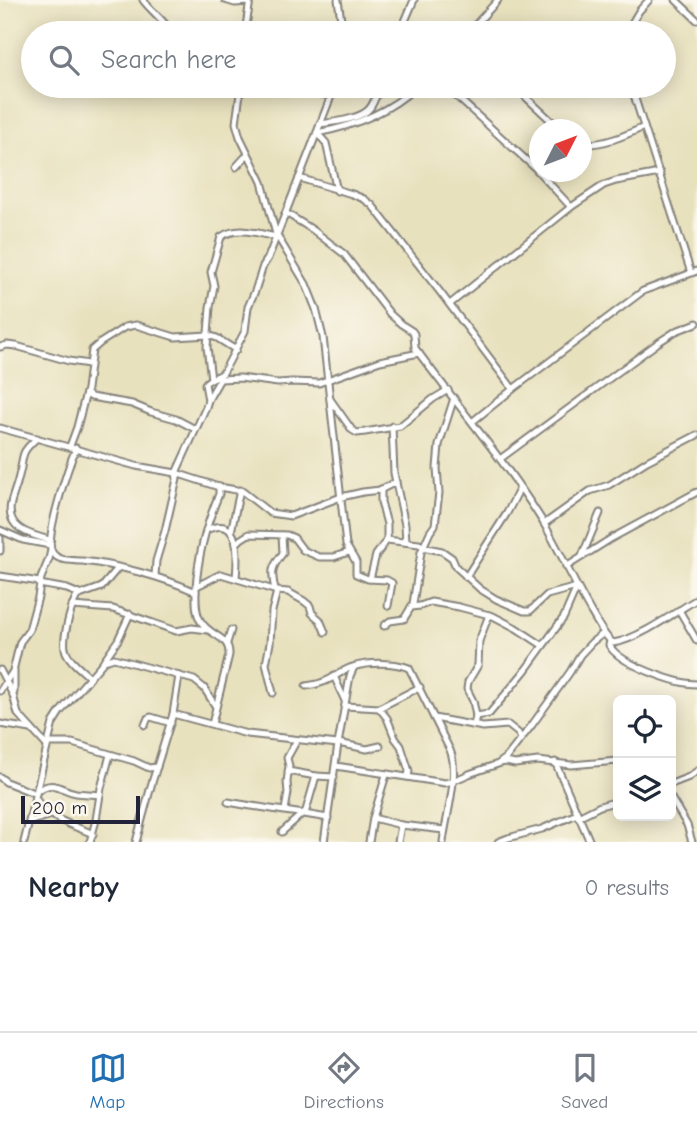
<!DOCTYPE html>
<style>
body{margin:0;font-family:"Comic Neue",sans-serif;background:#f2f2f3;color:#1f2937}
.controls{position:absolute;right:21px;bottom:21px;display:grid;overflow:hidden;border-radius:10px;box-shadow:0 4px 18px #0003}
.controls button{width:63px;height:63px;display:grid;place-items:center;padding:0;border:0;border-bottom:2px solid #e0e1e3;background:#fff;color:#1f2937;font:35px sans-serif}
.compass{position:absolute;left:529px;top:119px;width:63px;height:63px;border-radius:50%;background:#fff;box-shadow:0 4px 18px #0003;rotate:48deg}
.scale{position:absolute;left:21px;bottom:18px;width:119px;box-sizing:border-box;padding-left:7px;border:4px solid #22223b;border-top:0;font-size:19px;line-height:24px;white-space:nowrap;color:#22223b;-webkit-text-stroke:5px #fbf7ec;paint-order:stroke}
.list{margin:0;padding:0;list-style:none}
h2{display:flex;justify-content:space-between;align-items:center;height:91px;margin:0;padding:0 28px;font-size:30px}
h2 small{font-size:23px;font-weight:400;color:#747a83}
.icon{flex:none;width:38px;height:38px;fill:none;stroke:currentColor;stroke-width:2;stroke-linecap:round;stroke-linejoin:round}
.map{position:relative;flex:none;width:697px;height:842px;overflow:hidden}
.search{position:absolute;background:#fff;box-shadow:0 4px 18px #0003;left:21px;right:21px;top:21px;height:77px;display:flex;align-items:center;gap:18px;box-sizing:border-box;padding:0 24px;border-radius:38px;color:#747a83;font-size:26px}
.sheet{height:189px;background:#fff}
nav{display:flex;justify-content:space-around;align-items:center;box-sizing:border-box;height:98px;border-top:2px solid #e0e1e3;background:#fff;font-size:19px;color:#747a83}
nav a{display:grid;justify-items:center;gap:4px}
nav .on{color:#1f6fb2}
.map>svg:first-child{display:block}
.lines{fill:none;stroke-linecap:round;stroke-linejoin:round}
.minor-casing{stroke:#85827c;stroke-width:9}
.minor{stroke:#fff;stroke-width:5}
</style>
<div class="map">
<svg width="697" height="842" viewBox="0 0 697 842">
<rect width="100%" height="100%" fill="#fbf7ec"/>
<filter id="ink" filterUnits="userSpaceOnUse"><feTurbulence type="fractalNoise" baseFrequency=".0143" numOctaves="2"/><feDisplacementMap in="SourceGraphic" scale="14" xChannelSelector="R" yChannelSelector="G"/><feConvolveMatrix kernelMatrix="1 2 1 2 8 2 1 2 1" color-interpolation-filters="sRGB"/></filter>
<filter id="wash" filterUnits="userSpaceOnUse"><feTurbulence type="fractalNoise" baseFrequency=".00686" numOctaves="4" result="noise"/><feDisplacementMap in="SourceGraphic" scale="28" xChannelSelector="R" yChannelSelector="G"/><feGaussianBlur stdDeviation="1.57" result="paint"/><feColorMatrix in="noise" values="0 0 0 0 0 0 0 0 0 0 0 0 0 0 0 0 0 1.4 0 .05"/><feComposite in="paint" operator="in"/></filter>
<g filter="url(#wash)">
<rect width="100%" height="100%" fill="#e8e1be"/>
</g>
<g filter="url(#ink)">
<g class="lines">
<defs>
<g id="minor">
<path d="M 143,0 C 152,12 164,20 172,33"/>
<polyline points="225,0 235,3 249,2"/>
<polyline points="338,0 343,33"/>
<polyline points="676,0 697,20"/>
<polyline points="245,33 250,0"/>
<polyline points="400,33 414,0"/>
<polyline points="468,33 498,0"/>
<polyline points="626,33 639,11 649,0"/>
<polyline points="241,86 236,123 240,137 262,182 276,234 306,284 316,309 323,337 346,545 356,562 356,574 368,579 387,580 392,583 388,606"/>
<polyline points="251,86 285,87 331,96"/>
<polyline points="445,86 535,168 571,207"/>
<polyline points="514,86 561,130"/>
<polyline points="631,86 691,273"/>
<path d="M 320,124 C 334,122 362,119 370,108 C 375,101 377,93 380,86"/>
<path d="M 317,133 C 355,126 389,112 417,86"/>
<polyline points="317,133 326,143 337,191"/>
<path d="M 582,144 C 604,145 624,136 644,127"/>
<polyline points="236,167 247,155"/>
<polyline points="299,178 352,194 364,199 372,205 440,292 513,389"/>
<path d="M 286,213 L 313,230 L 344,254 L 390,314 L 401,324 L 412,331 L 414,334 L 415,348 C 458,406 505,461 543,522 C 560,551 574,583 591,612 C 598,623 603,635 613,643 C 637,640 676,612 697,599"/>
<polyline points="450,304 571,207 604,185 616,181 660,173"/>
<polyline points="0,347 7,345 16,346 69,361 89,364"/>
<path d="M 211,379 L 207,347 L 210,307 L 214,286 L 211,272 L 221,237 C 237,226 257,233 276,237"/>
<polyline points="220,379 240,378 278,383 292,382 319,383 380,361 419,353"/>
<polyline points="86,393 91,397 132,404 151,412 176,419 195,429"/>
<polyline points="330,399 352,430 357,433 365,432 400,426 433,399 448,390"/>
<polyline points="208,400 220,379"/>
<polyline points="472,422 513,389 643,291 697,271"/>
<polyline points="392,426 394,473 405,525 406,542"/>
<path d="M 0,428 L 136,466 L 176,473 L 206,407 L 208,400 L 205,384 C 209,377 218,378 223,373 L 245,331 L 248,307 L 255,291 L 263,266 L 268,258 L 335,86"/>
<path d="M 37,438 C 18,455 25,455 19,476 C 17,486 13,494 11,503 C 5,529 31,535 50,540"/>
<polyline points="70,446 77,427 87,389 92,350 100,343 125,327 136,325 175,337 208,335 217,338 236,350"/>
<path d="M 76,448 C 69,465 44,538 52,552 C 58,562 72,560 82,561 C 118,565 163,577 196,592"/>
<polyline points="500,459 659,342 676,331 697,323"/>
<polyline points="219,487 242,491 270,513 291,516 341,497 363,492 380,490 396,482"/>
<polyline points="544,524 590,491 609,485 647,461 697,435"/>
<polyline points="0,530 23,540 50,545"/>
<path d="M 206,530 C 241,514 238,555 236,578"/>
<polyline points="231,532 240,490"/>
<polyline points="0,538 0,551"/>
<polyline points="387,540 419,544 427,548 442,551 452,558 456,567 480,589 496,599 524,611 530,611 547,595 577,587"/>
<polyline points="236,544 241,539 249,534 287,535 294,538 303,550 319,557 334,557 349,552"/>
<polyline points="582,556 600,513"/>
<polyline points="566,567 612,538 697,492"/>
<polyline points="0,576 40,582"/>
<path d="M 155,576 L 156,561 L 165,531 L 177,479 L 176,473 L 219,487 L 219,494 C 206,525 198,555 196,588 C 196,599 195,611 200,620 C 209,637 230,635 229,655 L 212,724"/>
<polyline points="466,577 507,513 520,488"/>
<polyline points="370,579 376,555 387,540 387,524 381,502 381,489"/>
<polyline points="39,584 67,589 79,594"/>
<polyline points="197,586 221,574 277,591 288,592 304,601 310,606 312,613 320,620 325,632"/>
<path d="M 275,590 C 271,571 271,568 283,553 L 282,535"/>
<polyline points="72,606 113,609 176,631 192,628 208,630"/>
<polyline points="411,607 420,606 431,602 459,607 493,616 516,628 542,645"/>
<polyline points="679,610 697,641"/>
<polyline points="384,626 390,621 404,619 413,604 421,552 430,532 435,525 439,493 437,468 439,445 454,398"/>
<path d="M 610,641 L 609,645 C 619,664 676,684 697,684"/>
<polyline points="227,643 231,630"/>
<polyline points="104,660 118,640 130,614"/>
<polyline points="0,670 13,695 18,714 47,746"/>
<polyline points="334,676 345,701"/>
<path d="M 90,678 C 82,670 70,662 66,652 C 61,640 71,607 77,596 L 102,587 L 118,568"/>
<path d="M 306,686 C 314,685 322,683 328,680 C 337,676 344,669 353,667 C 369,662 394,662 409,668 L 450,750 C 460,773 446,816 443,842"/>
<polyline points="0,691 13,671 20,642 29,630 38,597 41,578 49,559 51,550"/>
<polyline points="14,692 14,670"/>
<polyline points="273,693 266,664 270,643 272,611 277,591"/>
<polyline points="345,706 379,708"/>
<polyline points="173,714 247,734 338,744"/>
<polyline points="476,716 489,714 524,672 564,617 577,587"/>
<polyline points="434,718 483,727 508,725 518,733 521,738"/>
<polyline points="0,724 31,729"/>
<polyline points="145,725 148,718 151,717 171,723"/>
<polyline points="474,725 476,716 473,701 467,689 468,682 478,665 479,641 489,615"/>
<polyline points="48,743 72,743 134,761 149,768 157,767"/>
<polyline points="338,743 367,749 380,746"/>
<polyline points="555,762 590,842"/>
<polyline points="500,763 506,762 515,764 538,761 571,765 618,761"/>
<polyline points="336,766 445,783 453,781 469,774 498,764 506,758 532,725 570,672 580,655 592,642 604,633"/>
<polyline points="288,771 316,776"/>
<polyline points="0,777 6,782 36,794"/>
<polyline points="408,777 409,771 401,746 395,738 387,718 379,708 420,687"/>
<polyline points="671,784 689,777 697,771"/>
<path d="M 37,791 C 55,779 59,790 76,793 C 84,794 92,794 100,795"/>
<path d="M 35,798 C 50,820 70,824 93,834"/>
<polyline points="671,798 687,825 692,842"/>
<path d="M 228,802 C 261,808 295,812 328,818"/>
<polyline points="285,810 288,793 287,782 289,766 287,758 297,740"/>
<polyline points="305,814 316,776 334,777"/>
<polyline points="578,817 600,806 618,801"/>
<polyline points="373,818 401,825 444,830"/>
<polyline points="30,822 50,815"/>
<polyline points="282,832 303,813"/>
<polyline points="24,842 53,723 60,712 104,661 114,658 194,680 204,688 216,707"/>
<polyline points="90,842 96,820 101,788 110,755"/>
<polyline points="136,842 151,786 173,714 179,676"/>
<polyline points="324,842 338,744 350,676 354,667"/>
<polyline points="369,842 373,818 386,775"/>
<polyline points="398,842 401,825"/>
<polyline points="498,842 508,838 542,829 577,814"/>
</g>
</defs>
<use href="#minor" class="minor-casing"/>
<use href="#minor" class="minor"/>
</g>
</g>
</svg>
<div class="controls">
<button><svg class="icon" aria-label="locate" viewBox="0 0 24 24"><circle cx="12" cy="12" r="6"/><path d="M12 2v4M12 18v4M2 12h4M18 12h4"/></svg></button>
<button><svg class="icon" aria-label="layers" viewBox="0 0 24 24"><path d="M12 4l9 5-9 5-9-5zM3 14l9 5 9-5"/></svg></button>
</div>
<svg class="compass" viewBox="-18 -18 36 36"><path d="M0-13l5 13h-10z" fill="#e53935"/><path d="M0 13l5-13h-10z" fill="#747a83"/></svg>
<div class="scale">200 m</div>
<div class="search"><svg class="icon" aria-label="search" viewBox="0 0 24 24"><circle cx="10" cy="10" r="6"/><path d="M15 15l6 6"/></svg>Search here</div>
</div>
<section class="sheet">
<h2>Nearby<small>0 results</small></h2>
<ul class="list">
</ul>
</section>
<nav>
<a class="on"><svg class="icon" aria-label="map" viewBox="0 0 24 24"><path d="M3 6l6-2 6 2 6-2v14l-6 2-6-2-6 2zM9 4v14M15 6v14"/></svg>Map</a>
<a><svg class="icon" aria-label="directions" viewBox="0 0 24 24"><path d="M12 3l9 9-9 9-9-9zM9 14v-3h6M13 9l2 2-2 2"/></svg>Directions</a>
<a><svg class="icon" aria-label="saved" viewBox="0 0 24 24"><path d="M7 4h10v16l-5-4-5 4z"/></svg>Saved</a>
</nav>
